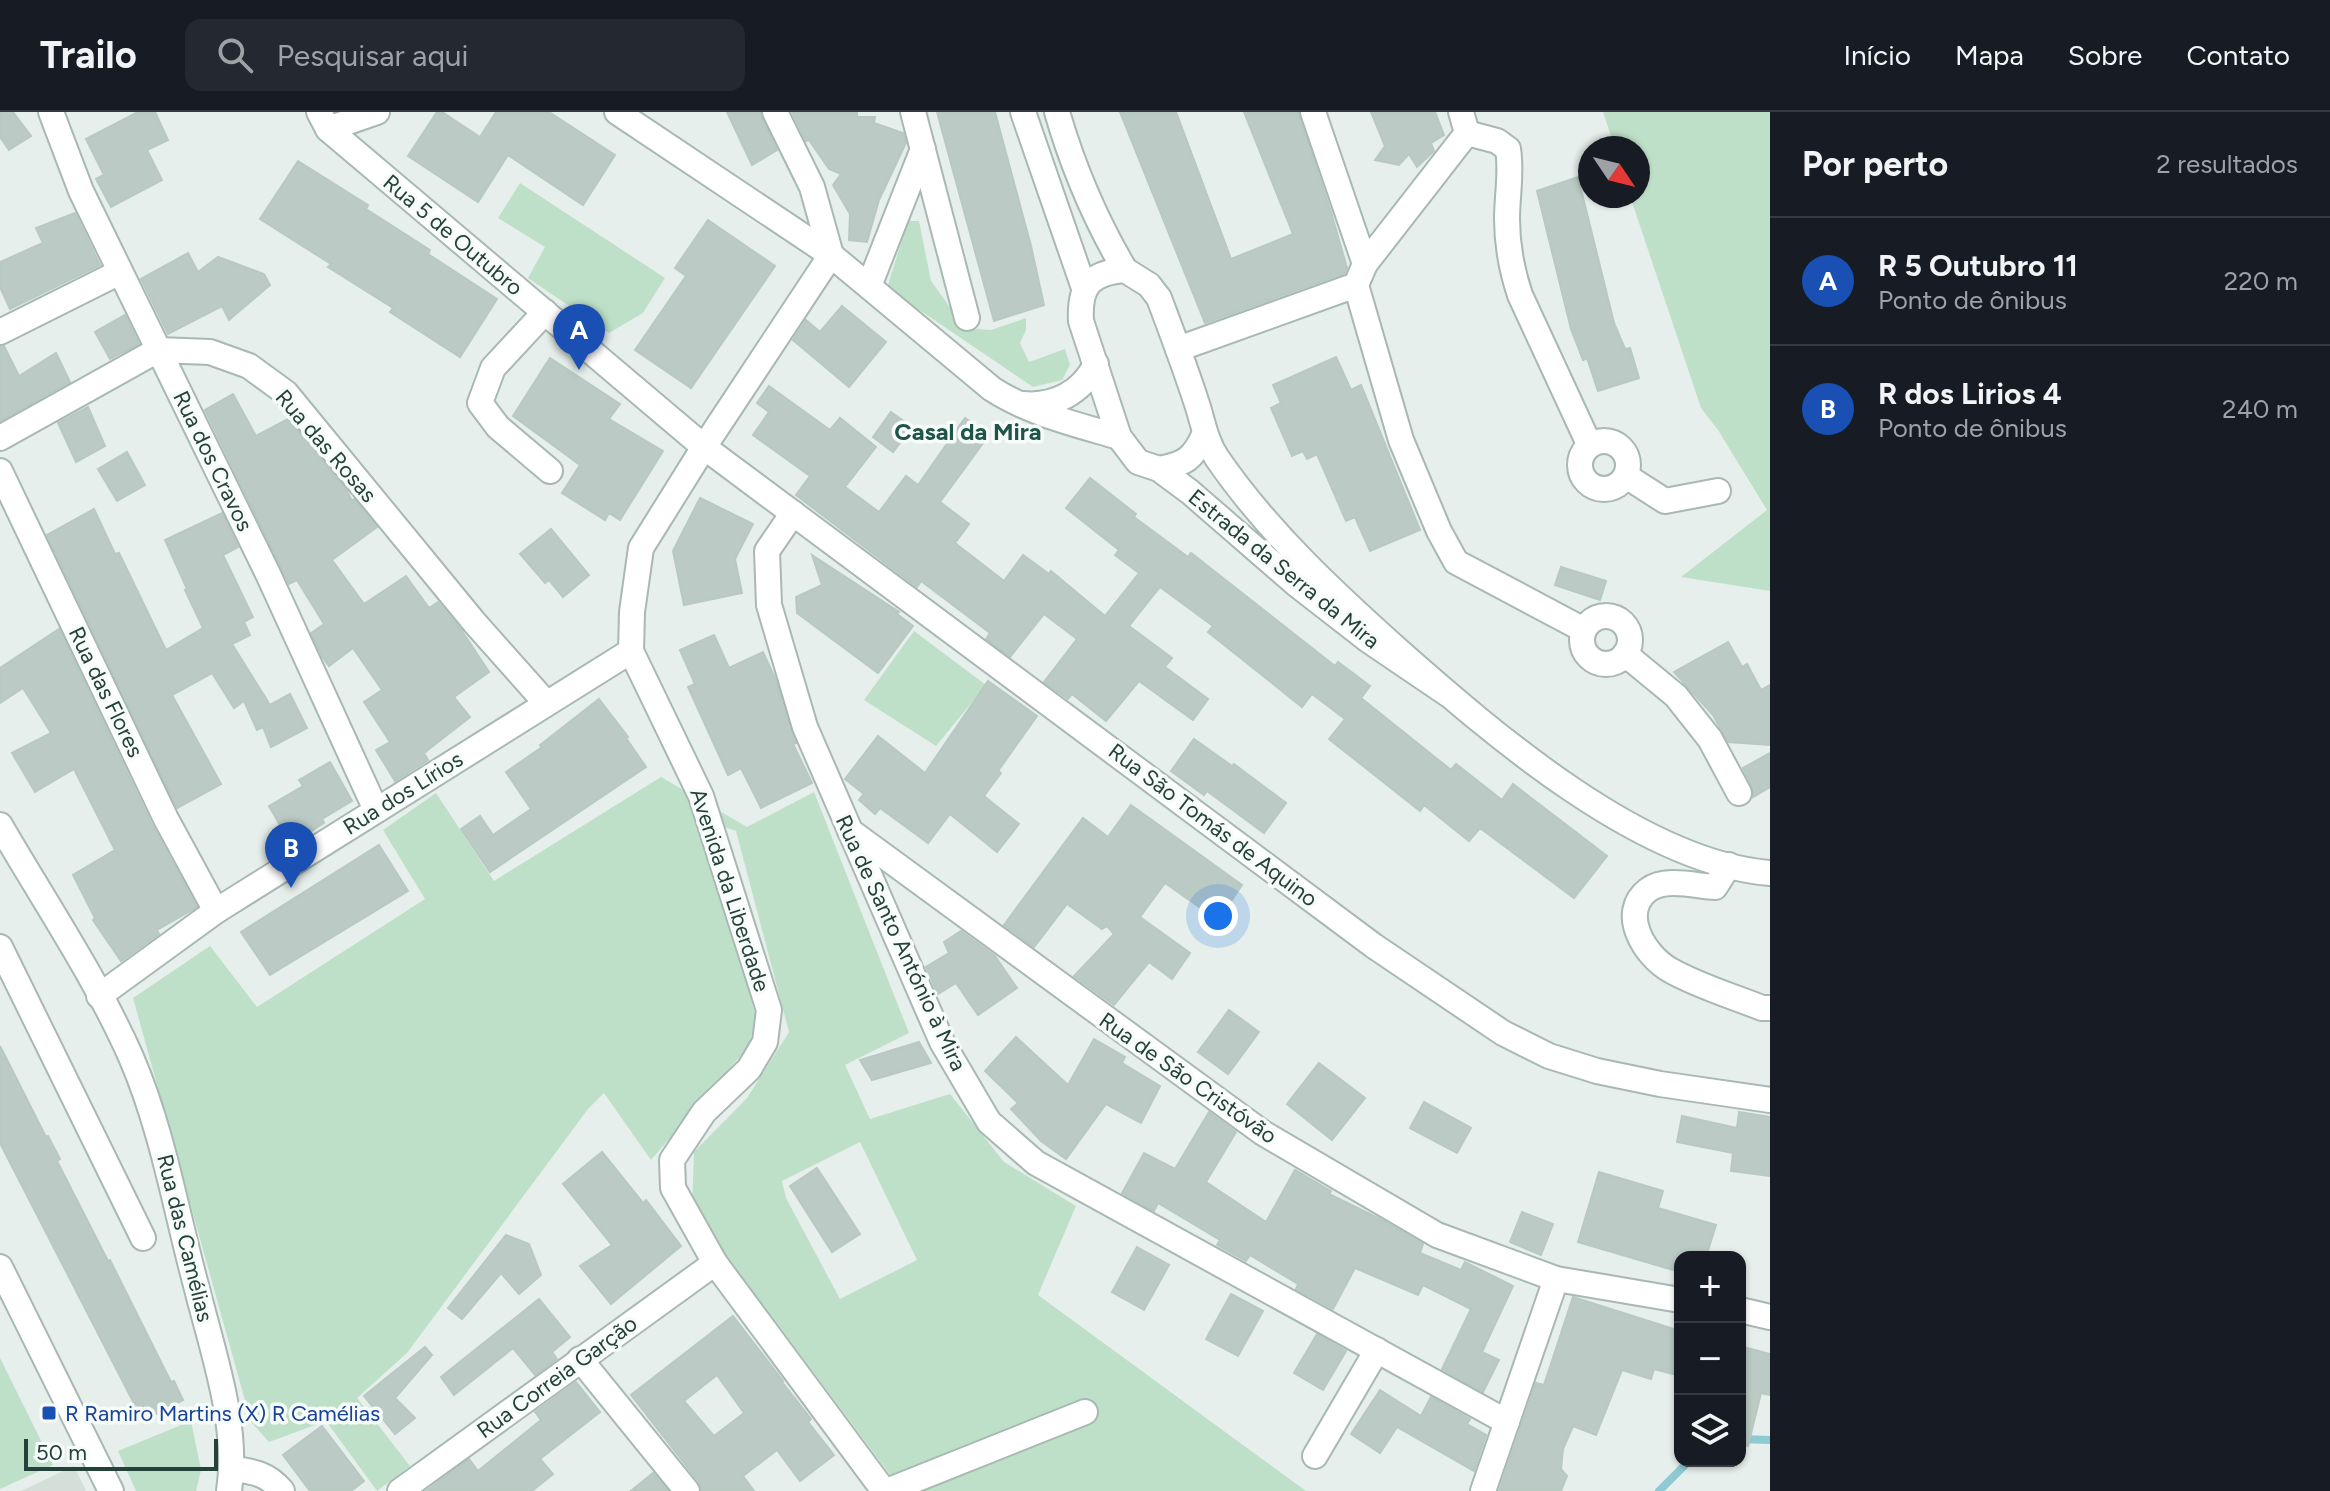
<!DOCTYPE html>
<html lang="pt">
<meta charset="utf-8">
<style>
body{margin:0;font-family:Figtree,sans-serif;background:#242831;color:#f1f3f6}
.controls{position:absolute;right:24px;bottom:24px;display:grid;overflow:hidden;border-radius:16px;box-shadow:0 2px 6px #0004}
.controls button{width:72px;height:72px;display:grid;place-items:center;padding:0;border:0;border-bottom:2px solid #363941;background:#171b24;color:#f1f3f6;font:40px sans-serif}
.compass{position:absolute;left:1578px;top:24px;width:72px;height:72px;border-radius:50%;background:#171b24;box-shadow:0 2px 6px #0004;rotate:125deg}
.scale{position:absolute;left:24px;bottom:20px;width:194px;box-sizing:border-box;padding-left:8px;border:4px solid #24423a;border-top:0;font-size:22px;line-height:28px;white-space:nowrap;color:#24423a;-webkit-text-stroke:6px #f7fbf9;paint-order:stroke}
.you{position:absolute;left:1218px;top:804px;width:28px;height:28px;margin:-20px;border:6px solid #fff;border-radius:50%;background:#1a73e8;box-shadow:0 0 0 12px #1a73e833}
.badge{display:grid;place-items:center;width:52px;height:52px;border-radius:50%;background:#f4845f;color:#fff;font-size:26px;font-weight:700}
.pin{position:absolute;translate:-50% -66px;filter:drop-shadow(0 2px 4px #0008)}
.pin::after{content:'';position:absolute;top:42px;width:28px;height:24px;background:inherit;clip-path:polygon(0 0,100% 0,50% 100%)}
.list{margin:0;padding:0;list-style:none}
h2{display:flex;justify-content:space-between;align-items:center;height:104px;margin:0;padding:0 32px;font-size:34px}
h2 small{font-size:26px;font-weight:400;color:#9ea1a6}
.list li{display:grid;grid-template-columns:52px 1fr auto;gap:24px;align-items:center;box-sizing:border-box;height:128px;padding:0 32px;border-top:2px solid #363941}
.list b{display:block;font-size:30px;white-space:nowrap}
.list p{margin:0;font-size:26px;white-space:nowrap;color:#9ea1a6}
.list em{font-size:26px;font-style:normal;color:#9ea1a6}
.icon{flex:none;width:44px;height:44px;fill:none;stroke:currentColor;stroke-width:2;stroke-linecap:round;stroke-linejoin:round}
.map{position:relative;flex:none;width:1770px;height:1379px;overflow:hidden}
header{display:flex;align-items:center;gap:48px;box-sizing:border-box;height:112px;padding:0 40px;background:#171b24;border-bottom:2px solid #363941}
header strong{font-size:38px}
nav{display:flex;gap:44px;margin-inline-start:auto;font-size:28px}
.search{width:560px;height:72px;background:#242831;display:flex;align-items:center;gap:20px;box-sizing:border-box;padding:0 28px;border-radius:16px;color:#9ea1a6;font-size:30px}
main{display:flex}
aside{flex:1;background:#171b24}
.map>svg:first-child{display:block}
.built{fill:#d4dfda}
.green{fill:#bfe0c8;fill-rule:evenodd}
.lines{fill:none;stroke-linecap:round;stroke-linejoin:round}
.stream{stroke:#8ec9d4;stroke-width:8}
.building{fill:#bbcac4;stroke:#b8c9c2;stroke-width:2;fill-rule:evenodd}
.minor-casing{stroke:#a8b8b2;stroke-width:28}
.tertiary-casing{stroke:#a8b8b2;stroke-width:28}
.minor{stroke:#fff;stroke-width:24}
.tertiary{stroke:#fff;stroke-width:24}
.transit-dot{fill:#1a4fb4;stroke:#f7fbf9;stroke-width:3}
.labels{text-anchor:middle;dominant-baseline:central;stroke-width:7;stroke-linejoin:round;paint-order:stroke}
.street-label{font-size:22px;fill:#24423a;stroke:#f7fbf9}
.transit-label{font-size:22px;fill:#164399;stroke:#f7fbf9;text-anchor:start}
.neighbourhood-label{font-size:24px;font-weight:bold;fill:#1f5548;stroke:#f7fbf9}
</style>
<header>
<strong>Trailo</strong>
<div class="search"><svg class="icon" aria-label="search" viewBox="0 0 24 24"><circle cx="10" cy="10" r="6"/><path d="M15 15l6 6"/></svg>Pesquisar aqui</div>
<nav><a>Início</a><a>Mapa</a><a>Sobre</a><a>Contato</a></nav>
</header>
<main>
<div class="map">
<svg width="1770" height="1379" viewBox="0 0 1770 1379">
<rect width="100%" height="100%" fill="#e6efeb"/>
<polygon class="built" points="74,1354 86,1379 21,1379"/>
<g class="green">
<polygon points="1603,0 1770,0 1770,479 1681,465 1767,398 1718,318 1701,296 1630,84 1638,84 1638,36 1615,36"/>
<polygon points="520,71 665,166 643,201 609,221 528,166 545,135 498,106"/>
<polygon points="908,109 919,109 931,169 965,216 991,218 1026,206 1026,218 1020,231 1029,250 1065,237 1070,253 1062,268 1033,275 887,176"/>
<polygon points="914,519 986,573 936,634 864,588"/>
<path d="M 661,665 L 747,715 L 814,680 L 909,921 L 845,953 L 870,1007 L 950,982 L 1004,1050 L 1076,1094 L 1038,1183 L 1306,1379 L 902,1379 L 692,1097 L 694,1040 L 747,986 L 789,920 L 736,719 L 701,707 L 756,905 L 749,934 L 651,1048 L 604,981 L 588,997 L 407,1241 L 357,1286 L 410,1354 L 377,1379 L 326,1309 L 269,1330 L 251,1310 L 133,886 L 210,834 L 257,895 L 425,787 L 383,718 L 436,681 L 494,769 ZM 860,1030 L 917,1148 L 840,1187 L 786,1086 L 782,1069 Z"/>
<polygon points="0,1246 53,1353 0,1377"/>
<polygon points="191,1309 201,1358 196,1379 136,1379 118,1339"/>
</g>
<g class="lines">
<g class="stream">
<polyline points="1740,1327 1770,1328"/>
<polyline points="1659,1379 1689,1349"/>
</g>
</g>
<g class="building">
<polygon points="0,0 13,0 31,24 9,38 0,25"/>
<polygon points="138,0 155,0 168,28 147,38 162,68 111,95 96,67 104,63 86,27"/>
<polygon points="437,0 442,0 480,25 496,0 549,0 615,43 583,93 508,43 478,90 408,44"/>
<polygon points="727,0 760,0 777,38 752,53"/>
<polygon points="792,0 857,0 857,5 875,5 874,11 903,21 906,31 879,88 867,130 849,128 850,102 833,73 841,62 829,57 809,28 806,29"/>
<polygon points="937,0 995,0 1031,134 1044,193 994,209"/>
<polygon points="1120,0 1176,0 1231,147 1293,122 1244,0 1298,0 1331,100 1347,156 1345,161 1205,211"/>
<polygon points="1371,0 1435,0 1444,23 1431,31 1434,39 1417,55 1409,42 1399,53 1375,48 1385,34"/>
<polygon points="298,49 368,93 366,97 430,138 428,142 497,187 460,245 390,200 393,196 328,155 331,152 260,107"/>
<polygon points="1578,65 1614,211 1625,237 1630,236 1639,266 1598,279 1587,246 1583,248 1571,217 1537,79"/>
<polygon points="75,101 100,153 10,197 0,175 0,150 43,131 36,116"/>
<polygon points="708,108 775,154 691,276 635,238 686,164 675,156"/>
<polygon points="188,141 198,160 218,145 264,162 270,173 229,208 222,194 168,222 141,167"/>
<polygon points="842,194 886,230 849,275 793,228 806,208 820,220"/>
<polygon points="125,203 139,232 110,247 95,220"/>
<polygon points="4,234 19,264 56,241 70,270 0,309 0,235"/>
<polygon points="1336,245 1351,278 1361,273 1420,418 1370,439 1355,405 1346,409 1317,342 1307,347 1303,339 1292,344 1271,296 1281,291 1273,273"/>
<polygon points="550,246 620,292 609,307 663,339 620,408 609,401 605,408 562,381 580,353 513,304"/>
<polygon points="769,274 830,318 840,306 876,335 845,375 879,400 906,364 918,373 965,306 989,323 940,390 969,412 955,431 1004,469 1023,443 1049,462 1051,459 1105,504 1139,461 1115,443 1119,438 1066,396 1090,366 1136,402 1134,405 1188,445 1191,441 1335,554 1338,550 1370,574 1361,586 1451,658 1456,652 1502,688 1513,672 1607,744 1574,786 1480,716 1469,729 1424,693 1420,699 1329,627 1345,607 1312,582 1302,595 1208,520 1213,514 1160,475 1129,514 1172,546 1165,555 1208,587 1193,608 1139,569 1106,609 1072,582 1068,587 1044,570 1077,527 1044,502 1010,545 986,527 990,521 921,469 917,475 796,383 810,364 753,323 769,300 757,291"/>
<polygon points="233,282 256,324 288,307 346,377 352,389 354,387 377,415 332,448 364,492 406,464 429,496 438,490 462,519 489,560 454,585 470,605 424,641 428,648 395,669 376,638 390,630 364,590 382,578 353,536 329,554 323,546 311,521 324,512 297,468 289,472 205,298"/>
<polygon points="88,295 105,334 76,350 58,311"/>
<polygon points="891,300 912,315 893,340 873,325"/>
<polygon points="127,340 145,373 117,389 98,357"/>
<polygon points="700,386 753,412 735,447 742,481 684,493 673,439"/>
<polygon points="94,397 115,442 119,441 166,538 203,516 185,478 187,477 165,428 222,401 238,435 223,443 253,505 244,510 250,523 232,532 270,593 290,582 307,616 271,635 263,615 257,618 244,589 234,596 212,561 172,583 221,672 177,696 47,423"/>
<polygon points="551,417 589,463 563,485 549,468 545,471 520,442"/>
<polygon points="812,443 899,500 897,502 913,514 878,561 797,501 796,485 822,473"/>
<polygon points="1561,455 1606,469 1600,488 1555,473"/>
<polygon points="59,517 152,713 197,795 157,818 159,822 121,849 93,808 95,806 73,763 115,738 74,657 35,680 12,641 51,621 23,576 0,591 0,556"/>
<polygon points="714,523 729,556 763,540 776,568 796,631 793,632 812,671 761,696 741,656 728,663 688,575 695,572 680,538"/>
<polygon points="1728,530 1742,555 1747,552 1761,578 1770,573 1770,633 1728,630 1713,603 1674,560"/>
<polygon points="988,569 1037,604 998,659 1001,661 984,684 1019,712 997,740 950,702 928,731 880,696 875,702 859,688 864,682 845,667 878,624 925,661"/>
<polygon points="599,587 628,625 626,626 646,655 490,760 461,717 480,704 493,723 531,697 506,660 542,635 540,633"/>
<polygon points="1194,627 1232,654 1234,652 1286,691 1264,721 1207,679 1204,683 1171,659"/>
<polygon points="1770,641 1770,675 1753,685 1752,675 1743,656"/>
<polygon points="330,650 352,689 322,707 324,711 291,732 269,694 303,674 299,668"/>
<polygon points="1131,693 1242,773 1218,808 1165,771 1140,805 1190,841 1172,867 1149,850 1114,893 1074,864 1114,822 1107,814 1102,817 1067,792 1034,835 1004,813 1083,706 1108,725"/>
<polygon points="379,733 408,779 270,863 241,820"/>
<polygon points="961,819 995,844 1017,876 978,903 956,871 938,882 926,855 949,841 944,830"/>
<polygon points="1229,898 1259,920 1228,962 1198,940"/>
<polygon points="1016,925 1068,973 1094,927 1125,945 1122,951 1160,974 1141,1011 1106,992 1066,1047 1041,1029 1011,997 1018,991 985,959"/>
<polygon points="919,930 931,951 872,968 860,948"/>
<polygon points="0,934 46,1025 48,1024 60,1047 57,1049 108,1149 110,1148 171,1270 174,1269 183,1288 143,1309 0,1031"/>
<polygon points="1319,951 1365,986 1332,1028 1287,992"/>
<polygon points="1424,990 1471,1016 1457,1041 1410,1016"/>
<polygon points="1209,1000 1236,1020 1206,1070 1266,1110 1295,1058 1331,1079 1329,1082 1380,1107 1423,1132 1420,1141 1461,1158 1465,1150 1513,1174 1482,1240 1499,1248 1483,1280 1442,1257 1471,1197 1423,1173 1418,1183 1355,1156 1333,1197 1296,1177 1298,1172 1250,1143 1246,1149 1217,1133 1220,1128 1158,1091 1154,1099 1122,1081 1144,1041 1175,1057"/>
<polygon points="1739,1000 1770,1005 1770,1064 1731,1059 1733,1041 1677,1030 1682,1004 1737,1016"/>
<polygon points="602,1040 643,1091 646,1088 681,1134 611,1192 580,1154 612,1133 563,1072"/>
<polygon points="817,1056 860,1122 832,1140 790,1074"/>
<polygon points="1599,1060 1663,1079 1658,1096 1716,1113 1706,1145 1680,1145 1680,1160 1578,1130"/>
<polygon points="1522,1100 1553,1112 1541,1143 1510,1130"/>
<polygon points="506,1123 529,1132 541,1163 519,1182 501,1161 462,1207 448,1196"/>
<polygon points="1137,1135 1169,1153 1144,1198 1112,1180"/>
<polygon points="1231,1182 1263,1199 1238,1244 1206,1227"/>
<polygon points="1573,1185 1680,1219 1680,1264 1654,1257 1651,1267 1622,1258 1596,1323 1573,1314 1563,1337 1561,1357 1567,1364 1561,1379 1499,1379 1536,1271 1544,1273"/>
<polygon points="539,1187 570,1225 552,1240 557,1247 535,1263 513,1236 454,1283 441,1265"/>
<path d="M 733,1204 L 783,1269 L 782,1270 L 811,1307 L 808,1310 L 834,1343 L 800,1369 L 777,1338 L 743,1364 L 754,1379 L 702,1379 L 699,1370 L 631,1283 ZM 717,1263 L 744,1301 L 714,1324 L 684,1289 Z"/>
<polygon points="1317,1222 1346,1239 1323,1278 1294,1261"/>
<polygon points="1740,1234 1770,1242 1770,1283 1761,1281 1748,1334 1740,1333"/>
<polygon points="425,1235 432,1243 395,1286 415,1306 395,1322 364,1284"/>
<polygon points="576,1270 600,1300 540,1347 553,1362 532,1379 426,1379 469,1347 478,1359 541,1308 535,1300"/>
<polygon points="1380,1278 1421,1304 1431,1285 1470,1307 1467,1312 1486,1323 1474,1359 1397,1315 1380,1341 1351,1322"/>
<polygon points="322,1314 364,1369 351,1379 310,1379 283,1343"/>
<polygon points="653,1361 668,1379 631,1379"/>
</g>
<g class="lines">
<defs>
<g id="minor">
<polyline points="51,0 81,79 268,462 376,698"/>
<polyline points="319,0 328,17 704,335 1374,834 1503,921 1549,944 1597,959 1660,972 1770,988"/>
<path d="M 617,0 L 831,143 L 992,277 C 1031,302 1075,312 1119,325"/>
<polyline points="775,0 812,75 831,143"/>
<polyline points="913,0 967,206"/>
<polyline points="1313,0 1365,152"/>
<polyline points="328,17 377,0"/>
<path d="M 1467,21 L 1497,29 L 1508,37 C 1512,61 1507,83 1507,107 C 1507,133 1512,159 1520,183 L 1589,332"/>
<polyline points="831,143 704,335 641,436 632,500 631,539 701,684 769,898 765,930 749,957 704,1000 672,1048 673,1076 715,1151 884,1379"/>
<polyline points="1356,173 1401,328 1439,419 1456,450 1584,518"/>
<polyline points="869,174 923,37"/>
<polyline points="545,200 493,256 480,291 498,315 550,359"/>
<polyline points="0,220 120,160"/>
<polyline points="1178,237 1356,173 1365,152 1467,21 1461,0"/>
<path d="M 1023,292 C 1055,295 1082,280 1096,252"/>
<polyline points="0,326 158,238 210,240 249,254 286,281 474,510 546,591"/>
<circle cx="1604" cy="353" r="24"/>
<polyline points="0,359 166,707 216,799"/>
<polyline points="1626,364 1665,389 1718,379"/>
<polyline points="793,401 767,439 769,493 805,615 942,930 989,1010 1036,1051 1507,1310"/>
<circle cx="1606" cy="528" r="24"/>
<polyline points="1625,542 1676,584 1710,627 1739,681"/>
<path d="M 0,713 C 44,789 95,864 131,945 C 163,1019 176,1100 197,1177 C 213,1241 239,1313 229,1379"/>
<polyline points="850,719 1263,1021 1437,1123 1556,1167 1680,1188"/>
<path d="M 1729,753 L 1715,775 C 1696,774 1665,765 1648,778 C 1618,801 1645,844 1670,858 C 1698,874 1732,884 1762,896 L 1770,896"/>
<polyline points="0,835 143,1126"/>
<polyline points="99,884 216,799 631,539"/>
<polyline points="0,1155 111,1379"/>
<polyline points="1740,1198 1770,1205"/>
<polyline points="580,1247 687,1379"/>
<polyline points="1315,1344 1377,1238"/>
<path d="M 232,1357 C 253,1359 268,1362 282,1379"/>
<polyline points="400,1379 715,1151"/>
<polyline points="887,1379 1085,1300"/>
<polyline points="1483,1379 1556,1167"/>
</g>
<g id="tertiary">
<polyline points="1023,0 1084,176"/>
<path d="M 1057,0 C 1073,55 1096,109 1125,158"/>
<path d="M 1159,357 C 1185,352 1193,347 1204,323"/>
<path d="M 1449,583 L 1368,528 L 1296,472 L 1190,380 L 1159,357 L 1138,350 L 1119,325 L 1081,209 C 1079,174 1090,161 1125,158 L 1149,173 L 1159,186 C 1172,221 1185,255 1196,289 C 1203,309 1205,328 1217,346 C 1267,419 1334,481 1400,540 C 1493,622 1642,751 1770,761"/>
</g>
</defs>
<use href="#minor" class="minor-casing"/>
<use href="#tertiary" class="tertiary-casing"/>
<use href="#minor" class="minor"/>
<use href="#tertiary" class="tertiary"/>
</g>
<rect class="transit-dot" x="41" y="1293" width="16" height="16" rx="4"/>
<g class="labels">
<g class="street-label">
<text transform="translate(453 123) rotate(40)">Rua 5 de Outubro</text>
<text transform="translate(326 334) rotate(49)">Rua das Rosas</text>
<text transform="translate(213 349) rotate(64)">Rua dos Cravos</text>
<text transform="translate(1284 457) rotate(39)">Estrada da Serra da Mira</text>
<text transform="translate(106 580) rotate(64)">Rua das Flores</text>
<text transform="translate(403 681) rotate(-32)">Rua dos Lírios</text>
<text transform="translate(1213 713) rotate(37)">Rua São Tomás de Aquino</text>
<text transform="translate(730 778) rotate(72)">Avenida da Liberdade</text>
<text transform="translate(901 831) rotate(65)">Rua de Santo António à Mira</text>
<text transform="translate(1188 966) rotate(35)">Rua de São Cristóvão</text>
<text transform="translate(185 1126) rotate(76)">Rua das Camélias</text>
<text transform="translate(557 1265) rotate(-36)">Rua Correia Garção</text>
</g>
<g class="transit-label">
<text x="65" y="1301">R Ramiro Martins (X) R Camélias</text>
</g>
<g class="neighbourhood-label">
<text x="968" y="319">Casal da Mira</text>
</g>
</g>
</svg>
<div class="controls">
<button>+</button>
<button>−</button>
<button><svg class="icon" aria-label="layers" viewBox="0 0 24 24"><path d="M12 4l9 5-9 5-9-5zM3 14l9 5 9-5"/></svg></button>
</div>
<svg class="compass" viewBox="-18 -18 36 36"><path d="M0-13l5 13h-10z" fill="#e53935"/><path d="M0 13l5-13h-10z" fill="#9ea1a6"/></svg>
<div class="scale">50 m</div>
<div class="you"></div>
<div class="pin badge" style="left:579px;top:258px;background:#1a4fb4">A</div>
<div class="pin badge" style="left:291px;top:776px;background:#1a4fb4">B</div>
</div>
<aside>
<h2>Por perto<small>2 resultados</small></h2>
<ul class="list">
<li><span class="badge" style="background:#1a4fb4">A</span><div><b>R 5 Outubro 11</b><p>Ponto de ônibus</p></div><em>220 m</em></li>
<li><span class="badge" style="background:#1a4fb4">B</span><div><b>R dos Lirios 4</b><p>Ponto de ônibus</p></div><em>240 m</em></li>
</ul>
</aside>
</main>
